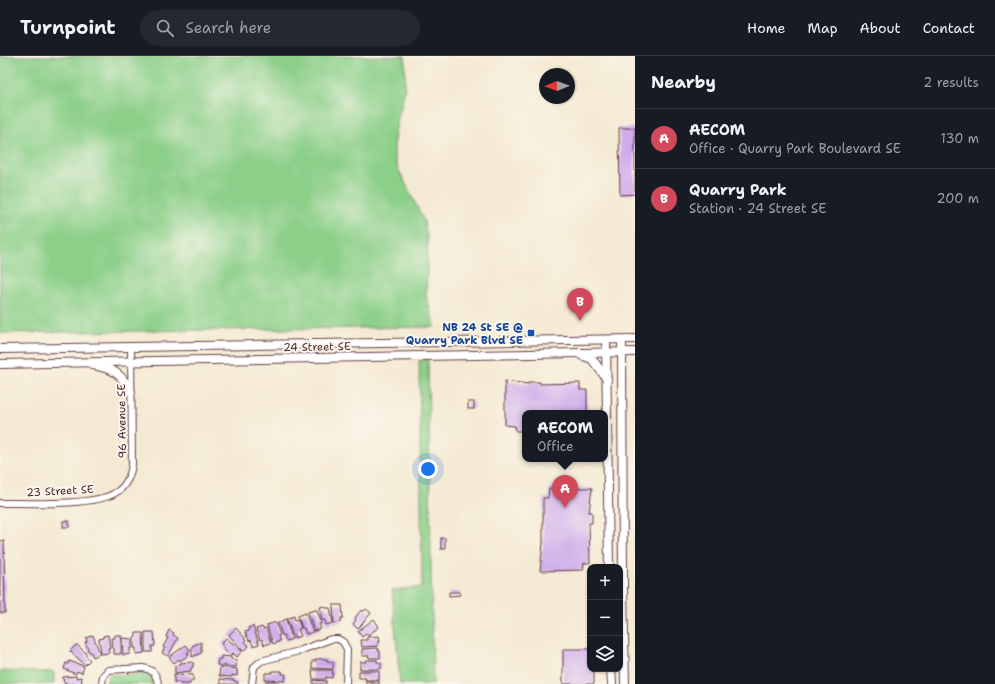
<!DOCTYPE html>
<meta charset="utf-8">
<style>
body{margin:0;font-family:"Shantell Sans",sans-serif;background:#242831;color:#f1f3f6}
.controls{position:absolute;right:12px;bottom:12px;display:grid;overflow:hidden;border-radius:8px;box-shadow:0 1px 3px #0004}
.controls button{width:36px;height:36px;display:grid;place-items:center;padding:0;border:0;border-bottom:1px solid #363941;background:#171b24;color:#f1f3f6;font:20px sans-serif}
.compass{position:absolute;left:539px;top:12px;width:36px;height:36px;border-radius:50%;background:#171b24;box-shadow:0 1px 3px #0004;rotate:269deg}
.you{position:absolute;left:428px;top:413px;width:14px;height:14px;margin:-10px;border:3px solid #fff;border-radius:50%;background:#1a73e8;box-shadow:0 0 0 6px #1a73e833}
.badge{display:grid;place-items:center;width:26px;height:26px;border-radius:50%;background:#d1495b;color:#fff;font-size:13px;font-weight:700}
.pin{position:absolute;translate:-50% -33px;filter:drop-shadow(0 1px 2px #0008)}
.pin::after{content:'';position:absolute;top:21px;width:14px;height:12px;background:inherit;clip-path:polygon(0 0,100% 0,50% 100%)}
.popup{position:absolute;left:522px;top:354px;width:86px;height:52px;box-sizing:border-box;display:grid;place-content:center;border-radius:8px;background:#171b24;filter:drop-shadow(0 1px 3px #0005);font-size:13px;white-space:nowrap;color:#9ea1a6}
.popup b{font-size:15px;color:#f1f3f6}
.popup::after{content:'';position:absolute;left:50%;top:100%;margin-left:-8px;border:8px solid transparent;border-top-color:#171b24}
.list{margin:0;padding:0;list-style:none}
h2{display:flex;justify-content:space-between;align-items:center;height:52px;margin:0;padding:0 16px;font-size:17px}
h2 small{font-size:13px;font-weight:400;color:#9ea1a6}
.list li{display:grid;grid-template-columns:26px 1fr auto;gap:12px;align-items:center;box-sizing:border-box;height:60px;padding:0 16px;border-top:1px solid #363941}
.list b{display:block;font-size:15px;white-space:nowrap}
.list p{margin:0;font-size:13px;white-space:nowrap;color:#9ea1a6}
.list em{font-size:13px;font-style:normal;color:#9ea1a6}
.icon{flex:none;width:22px;height:22px;fill:none;stroke:currentColor;stroke-width:2;stroke-linecap:round;stroke-linejoin:round}
.map{position:relative;flex:none;width:635px;height:628px;overflow:hidden}
header{display:flex;align-items:center;gap:24px;box-sizing:border-box;height:56px;padding:0 20px;background:#171b24;border-bottom:1px solid #363941}
header strong{font-size:19px}
nav{display:flex;gap:22px;margin-inline-start:auto;font-size:14px}
.search{width:280px;height:36px;background:#242831;display:flex;align-items:center;gap:10px;box-sizing:border-box;padding:0 14px;border-radius:22px;color:#9ea1a6;font-size:15px}
main{display:flex}
aside{flex:1;background:#171b24}
.map>svg:first-child{display:block}
.green{fill:#8bcf88;stroke:#6a775a}
.building{fill:#ceabea}
.lines{fill:none;stroke-linecap:round;stroke-linejoin:round}
.street-casing{stroke:#643d44;stroke-width:8}
.secondary-casing{stroke:#643d44;stroke-width:10}
.street{stroke:#fff;stroke-width:6}
.secondary{stroke:#fff;stroke-width:8}
.transit-dot{fill:#1a4fb4;stroke:#fbf7ec;stroke-width:1.5}
.labels{text-anchor:middle;dominant-baseline:central;stroke-width:4;stroke-linejoin:round;paint-order:stroke}
.transit-label{font-size:11px;font-weight:bold;fill:#164399;stroke:#fbf7ec;text-anchor:end}
.street-label{font-size:11px;fill:#4a1f2b;stroke:#fbf7ec}
</style>
<header>
<strong>Turnpoint</strong>
<div class="search"><svg class="icon" aria-label="search" viewBox="0 0 24 24"><circle cx="10" cy="10" r="6"/><path d="M15 15l6 6"/></svg>Search here</div>
<nav><a>Home</a><a>Map</a><a>About</a><a>Contact</a></nav>
</header>
<main>
<div class="map">
<svg width="635" height="628" viewBox="0 0 635 628">
<rect width="100%" height="100%" fill="#fbf7ec"/>
<filter id="ink" filterUnits="userSpaceOnUse"><feTurbulence type="fractalNoise" baseFrequency=".025" numOctaves="2"/><feDisplacementMap in="SourceGraphic" scale="8" xChannelSelector="R" yChannelSelector="G"/><feConvolveMatrix kernelMatrix="1 2 1 2 8 2 1 2 1" color-interpolation-filters="sRGB"/></filter>
<filter id="wash" filterUnits="userSpaceOnUse"><feTurbulence type="fractalNoise" baseFrequency=".012" numOctaves="4" result="noise"/><feDisplacementMap in="SourceGraphic" scale="16" xChannelSelector="R" yChannelSelector="G"/><feGaussianBlur stdDeviation="0.9" result="paint"/><feColorMatrix in="noise" values="0 0 0 0 0 0 0 0 0 0 0 0 0 0 0 0 0 1.4 0 .05"/><feComposite in="paint" operator="in"/></filter>
<g filter="url(#wash)">
<rect width="100%" height="100%" fill="#f4e9d2"/>
<g class="green">
<path d="M 0,0 L 405,0 C 405,12 406,25 404,37 C 399,62 390,83 396,108 L 424,165 L 428,187 L 426,239 L 435,271 L 0,277 Z"/>
<polygon points="419,304 428,304 433,628 400,628 392,534 422,531"/>
<polygon points="0,615 54,616 54,628 0,628"/>
<path d="M 145,618 C 150,621 153,622 152,628 L 108,628 C 106,624 107,622 110,619 Z"/>
</g>
<g id="blocks">
<g class="building">
<polygon points="619,72 635,72 635,138 620,139"/>
<polygon points="505,325 529,328 529,326 540,326 540,328 580,327 580,334 587,334 587,357 525,357 525,375 516,375 515,370 505,369"/>
<rect x="468" y="346" width="6" height="7"/>
<polygon points="549,432 592,432 589,456 592,456 592,467 589,467 590,507 584,507 583,514 540,515 543,487 543,442 548,442"/>
<rect x="63" y="465" width="6" height="6"/>
<rect x="441" y="482" width="4" height="11"/>
<polygon points="0,485 4,485 5,557 0,557"/>
<polygon points="449,536 460,536 460,539 449,540"/>
<polygon points="333,549 342,549 343,562 341,562 341,566 334,567"/>
<polygon points="325,550 326,552 330,552 333,567 326,569 325,564 322,564 320,551"/>
<polygon points="366,553 371,557 358,573 353,568 356,564 355,562 361,554 363,556"/>
<polygon points="315,554 317,554 322,567 319,568 321,573 314,575 308,556"/>
<polygon points="306,557 313,576 306,578 304,572 302,572 298,560"/>
<polygon points="294,560 295,564 298,563 301,572 298,573 301,580 294,582 287,563"/>
<polygon points="286,563 292,583 286,585 284,579 282,579 278,567"/>
<polygon points="374,563 379,571 368,579 367,577 362,581 358,575"/>
<polygon points="273,567 276,567 280,579 278,580 280,585 273,588 267,569"/>
<polygon points="253,570 259,588 253,590 251,584 249,585 245,576 249,575 248,572"/>
<polygon points="262,571 263,573 266,572 271,587 264,589 262,583 260,584 256,573"/>
<polygon points="236,572 245,582 244,583 246,585 245,586 249,590 243,595 229,579"/>
<polygon points="169,574 174,577 173,579 178,582 168,600 162,597 165,592 163,591 168,582 166,581"/>
<polygon points="145,576 154,576 155,590 152,590 152,596 145,596"/>
<polygon points="136,577 143,577 144,597 136,598 136,592 134,592 134,581 136,581"/>
<polygon points="93,579 100,598 93,601 91,596 89,596 85,586 87,586 86,582"/>
<polygon points="108,579 110,592 108,592 109,597 101,598 99,583 103,582 103,580"/>
<polygon points="115,579 121,579 121,598 114,598 114,592 112,592 111,582 115,582"/>
<polygon points="379,580 380,586 378,586 378,590 362,591 361,584 367,584 367,581"/>
<polygon points="122,582 132,583 132,592 130,592 130,598 123,599"/>
<polygon points="226,582 242,595 237,601 233,597 231,599 223,592 224,590 221,588"/>
<polygon points="201,586 201,597 192,601 192,590"/>
<polygon points="76,589 77,589 86,597 86,600 90,604 85,609 70,595"/>
<polygon points="186,589 190,594 187,597 189,599 180,605 179,603 174,607 169,601"/>
<polygon points="378,592 378,595 380,595 380,602 369,602 369,600 362,600 362,593"/>
<polygon points="563,593 590,593 590,613 594,613 594,628 563,628"/>
<polygon points="221,600 231,601 231,603 237,604 236,611 217,609 218,603 221,603"/>
<polygon points="316,603 327,603 327,605 333,606 333,613 312,612 312,605 316,605"/>
<polygon points="366,604 377,604 377,606 381,607 381,613 360,613 360,606 366,606"/>
<polygon points="69,605 84,610 82,617 77,615 76,618 64,613 66,607 68,608"/>
<polygon points="193,606 193,611 191,612 191,615 175,617 175,610 180,609 180,607"/>
<polygon points="220,611 237,613 237,620 232,619 232,621 219,620"/>
<polygon points="312,614 333,614 332,622 326,621 326,623 313,623"/>
<polygon points="272,615 282,615 282,618 286,618 285,625 265,624 265,617 272,617"/>
<polygon points="359,615 379,615 379,624 365,624 366,622 359,622"/>
<polygon points="174,618 193,619 193,625 190,625 190,628 180,628 180,626 174,626"/>
<polygon points="76,620 76,622 81,621 82,628 66,628 66,626 64,627 63,621"/>
<polygon points="220,623 234,624 234,625 238,626 238,628 220,628"/>
<polygon points="313,624 326,625 326,628 313,628"/>
<rect x="366" y="625" width="13" height="3"/>
<polygon points="265,626 279,627 279,628 265,628"/>
</g>
</g>
</g>
<g filter="url(#ink)">
<use href="#blocks" fill-opacity="0" stroke="#643d44" stroke-width="1"/>
<g class="lines">
<defs>
<g id="street">
<path d="M 0,447 C 26,447 95,450 115,437 C 126,431 130,421 132,409 L 131,291"/>
<path d="M 102,628 L 103,620 L 108,614 L 143,612 C 152,613 157,619 158,628"/>
<polyline points="252,628 254,611 261,605 299,595 331,583 338,583 343,586 347,593 346,628"/>
</g>
<g id="secondary">
<polyline points="606,284 609,511"/>
<polyline points="622,284 623,533 625,628"/>
<polyline points="0,293 635,283"/>
<polyline points="581,299 592,303 607,323"/>
<polyline points="0,308 635,296"/>
<path d="M 93,309 C 114,313 121,317 131,336"/>
<polyline points="611,613 612,628"/>
</g>
</defs>
<use href="#street" class="street-casing"/>
<use href="#secondary" class="secondary-casing"/>
<use href="#street" class="street"/>
<use href="#secondary" class="secondary"/>
</g>
</g>
<rect class="transit-dot" x="527" y="273" width="8" height="8" rx="2"/>
<g class="labels">
<g class="transit-label">
<text x="523" y="271">NB 24 St SE @<tspan x="523" dy="13">Quarry Park Blvd SE</tspan></text>
</g>
<g class="street-label">
<text transform="translate(317 291) rotate(-1)">24 Street SE</text>
<text transform="translate(122 365) rotate(-91)">96 Avenue SE</text>
<text transform="translate(60 435) rotate(-3)">23 Street SE</text>
</g>
</g>
</svg>
<div class="controls">
<button>+</button>
<button>−</button>
<button><svg class="icon" aria-label="layers" viewBox="0 0 24 24"><path d="M12 4l9 5-9 5-9-5zM3 14l9 5 9-5"/></svg></button>
</div>
<svg class="compass" viewBox="-18 -18 36 36"><path d="M0-13l5 13h-10z" fill="#e53935"/><path d="M0 13l5-13h-10z" fill="#9ea1a6"/></svg>
<div class="you"></div>
<div class="pin badge" style="left:565px;top:452px">A</div>
<div class="popup"><b>AECOM</b>Office</div>
<div class="pin badge" style="left:580px;top:265px">B</div>
</div>
<aside>
<h2>Nearby<small>2 results</small></h2>
<ul class="list">
<li><span class="badge">A</span><div><b>AECOM</b><p>Office · Quarry Park Boulevard SE</p></div><em>130 m</em></li>
<li><span class="badge">B</span><div><b>Quarry Park</b><p>Station · 24 Street SE</p></div><em>200 m</em></li>
</ul>
</aside>
</main>
